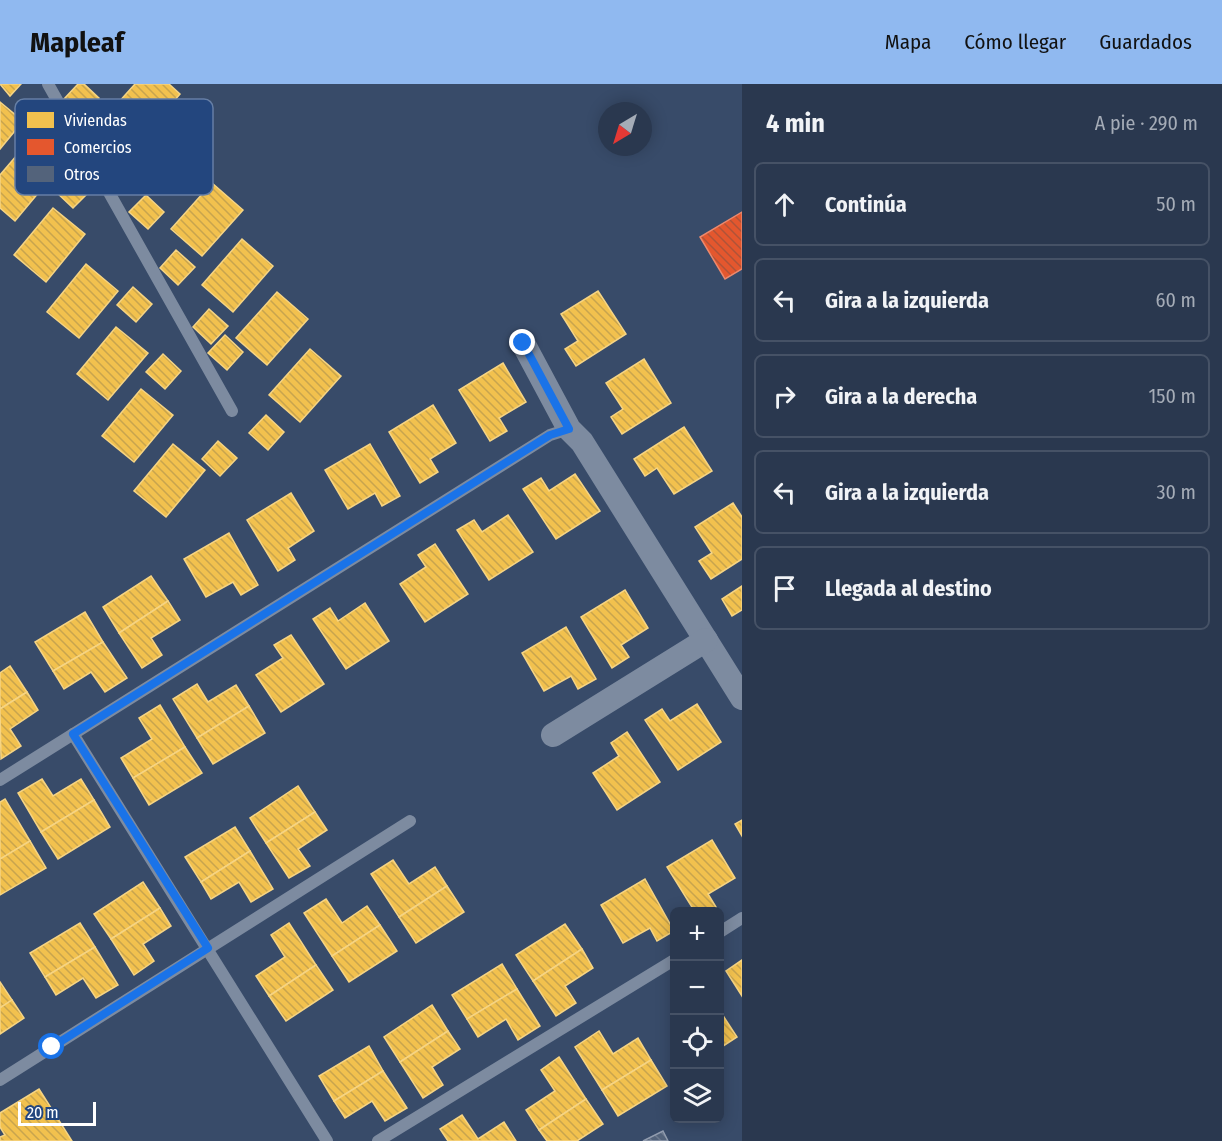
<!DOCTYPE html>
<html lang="es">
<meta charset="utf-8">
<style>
body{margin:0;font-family:"Fira Sans Condensed",sans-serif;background:#323f56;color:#f1f3f6}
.controls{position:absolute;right:18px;bottom:18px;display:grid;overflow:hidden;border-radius:9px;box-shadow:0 3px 15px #0003}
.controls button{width:54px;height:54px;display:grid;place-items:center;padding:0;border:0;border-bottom:2px solid #465266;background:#2a384f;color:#f1f3f6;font:30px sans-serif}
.compass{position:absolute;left:598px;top:18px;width:54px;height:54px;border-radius:50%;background:#2a384f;box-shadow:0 3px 15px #0003;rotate:218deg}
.scale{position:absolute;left:18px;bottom:15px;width:78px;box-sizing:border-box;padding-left:6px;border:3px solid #fff;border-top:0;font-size:16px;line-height:21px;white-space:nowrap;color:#fff;-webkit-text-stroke:4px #23467e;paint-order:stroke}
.stop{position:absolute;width:18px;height:18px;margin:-14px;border:4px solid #1a73e8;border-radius:50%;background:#fff}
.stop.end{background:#1a73e8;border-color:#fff;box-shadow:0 2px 6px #0008}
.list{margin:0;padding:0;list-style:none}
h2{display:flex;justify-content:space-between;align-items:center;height:78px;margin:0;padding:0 24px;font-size:26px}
h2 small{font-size:20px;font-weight:400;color:#a5acb7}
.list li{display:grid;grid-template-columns:39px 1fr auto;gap:18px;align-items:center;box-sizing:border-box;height:84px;margin:0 12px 12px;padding:0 12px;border:2px solid #465266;border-radius:9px}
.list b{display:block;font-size:22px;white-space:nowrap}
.list em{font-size:20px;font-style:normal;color:#a5acb7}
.icon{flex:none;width:33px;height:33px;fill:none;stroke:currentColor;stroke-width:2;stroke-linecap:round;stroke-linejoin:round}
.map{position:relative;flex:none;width:742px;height:1057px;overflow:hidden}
header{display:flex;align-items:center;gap:36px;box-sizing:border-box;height:84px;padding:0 30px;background:#90b9f0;color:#111}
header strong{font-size:28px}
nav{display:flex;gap:33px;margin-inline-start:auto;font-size:21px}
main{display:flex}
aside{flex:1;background:#2a384f}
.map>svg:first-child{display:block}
.homes{fill:url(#homes-back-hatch);stroke:#f6d483;stroke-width:1.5}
.shops{fill:url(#shops-back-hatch);stroke:#ec896d;stroke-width:1.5}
.building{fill:url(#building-back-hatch);stroke:#919cae;stroke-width:1.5}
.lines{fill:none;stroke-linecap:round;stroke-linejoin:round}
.lane{stroke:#7d8ba0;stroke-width:12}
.street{stroke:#7d8ba0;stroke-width:24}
.route{stroke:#1a73e8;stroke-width:8}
.key{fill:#23467e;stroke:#657ea5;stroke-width:1.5}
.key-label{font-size:16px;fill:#fff}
</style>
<header>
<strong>Mapleaf</strong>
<nav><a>Mapa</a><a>Cómo llegar</a><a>Guardados</a></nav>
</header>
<main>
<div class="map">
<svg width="742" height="1057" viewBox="0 0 742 1057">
<defs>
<pattern id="homes-back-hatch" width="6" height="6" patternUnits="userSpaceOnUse" patternTransform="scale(1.5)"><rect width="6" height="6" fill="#f2c14e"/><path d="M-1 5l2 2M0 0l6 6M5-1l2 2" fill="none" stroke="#c8a44e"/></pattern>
<pattern id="shops-back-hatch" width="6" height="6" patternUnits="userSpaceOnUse" patternTransform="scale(1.5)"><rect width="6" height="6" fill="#e4572e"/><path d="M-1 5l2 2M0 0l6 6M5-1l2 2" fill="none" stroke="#af5338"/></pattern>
<pattern id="building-back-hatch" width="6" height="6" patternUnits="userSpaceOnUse" patternTransform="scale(1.5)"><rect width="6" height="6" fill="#53637b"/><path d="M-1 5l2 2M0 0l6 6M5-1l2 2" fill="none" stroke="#6d7a8f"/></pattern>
</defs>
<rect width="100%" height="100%" fill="#384b69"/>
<g class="homes">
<polygon points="0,0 21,0 10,12"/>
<polygon points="78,0 84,0 99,14 83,32 64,15"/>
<polygon points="135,0 169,0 180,10 140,56 109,29"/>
<polygon points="0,18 23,37 0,65"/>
<polygon points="23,64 54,90 15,137 0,124 0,91"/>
<polygon points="71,89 90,107 73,124 55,107"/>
<polygon points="212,99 243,126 202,172 171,145"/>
<polygon points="146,111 164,128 148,145 129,128"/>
<polygon points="53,124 85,150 46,198 14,171"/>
<polygon points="242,155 273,182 233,228 202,201"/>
<polygon points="176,166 195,183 178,201 160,184"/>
<polygon points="86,180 118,207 79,254 47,228"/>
<polygon points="133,203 152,220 136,238 117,221"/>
<polygon points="598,207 626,250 576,282 565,265 578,257 561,230"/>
<polygon points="277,208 308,235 267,281 236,254"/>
<polygon points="209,225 228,242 211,260 193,243"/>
<polygon points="116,243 148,269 108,316 77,290"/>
<polygon points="225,251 243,268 227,286 208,269"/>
<polygon points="310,265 341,292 300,338 269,311"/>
<polygon points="163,270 181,287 165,305 146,288"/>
<polygon points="644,275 671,319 622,350 611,333 623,325 606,299"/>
<polygon points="503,279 526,318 499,334 507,347 490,357 459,306"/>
<polygon points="141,305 173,331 134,378 102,352"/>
<polygon points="433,321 456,359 430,375 438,388 420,399 389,348"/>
<polygon points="266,331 284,348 268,366 249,349"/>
<polygon points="684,343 712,387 674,410 657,384 645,392 634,375"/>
<polygon points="218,357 237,374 220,392 202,375"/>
<polygon points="173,360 205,386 166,433 134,407"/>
<polygon points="370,360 400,412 382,422 375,409 348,425 325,386"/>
<polygon points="575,390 600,427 556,455 523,405 541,394 549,407"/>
<polygon points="291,409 314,447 288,464 295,476 278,487 247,436"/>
<polygon points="733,419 742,433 742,475 711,495 699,477 712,469 695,443"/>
<polygon points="508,431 533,468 489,496 457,446 474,436 482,448"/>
<polygon points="229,449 258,501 241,511 233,498 206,513 184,475"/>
<polygon points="435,460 468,510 425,538 400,500 426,483 418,471"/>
<polygon points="151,492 168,517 119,549 103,523"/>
<polygon points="742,502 742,526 732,532 722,515"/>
<polygon points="625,506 648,544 621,561 629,573 612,584 581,533"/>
<polygon points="168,517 180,536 151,554 162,571 142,584 119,549"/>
<polygon points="365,519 389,557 346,585 313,535 330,524 338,537"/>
<polygon points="85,528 103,558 53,587 35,558"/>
<polygon points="566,543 596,595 578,605 571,592 544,607 522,569"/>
<polygon points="291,551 324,600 281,628 256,591 283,574 274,561"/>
<polygon points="103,558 127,594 105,608 91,588 64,605 53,587"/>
<polygon points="10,582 27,608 0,625 0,589"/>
<polygon points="197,600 208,618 236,601 249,622 197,654 173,615"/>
<polygon points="27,608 38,626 10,645 21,662 1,675 0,625"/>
<polygon points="697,620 721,658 678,686 645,636 662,625 670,637"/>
<polygon points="160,621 185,663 133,694 121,674 152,655 139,634"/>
<polygon points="249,622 265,649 213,680 197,654"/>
<polygon points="627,648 660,698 617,726 593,689 619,672 611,659"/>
<polygon points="185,663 202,689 149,721 133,694"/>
<polygon points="42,695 53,712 81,695 94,716 41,748 18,709"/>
<polygon points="298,702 315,728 266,759 250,734"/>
<polygon points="5,715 30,757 0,775 0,718"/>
<polygon points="94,716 110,743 58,775 41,748"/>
<polygon points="315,728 327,746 298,765 310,782 289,794 266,759"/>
<polygon points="742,736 742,752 735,740"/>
<polygon points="235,743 250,767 201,798 185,773"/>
<polygon points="712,756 735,794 708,810 716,823 708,828 695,828 667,783"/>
<polygon points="30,757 46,784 0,811 0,775"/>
<polygon points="250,767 273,805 251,818 239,798 211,815 201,798"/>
<polygon points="393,776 409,800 435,783 447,802 399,833 371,790"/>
<polygon points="645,795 674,847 657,857 650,844 623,859 601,821"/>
<polygon points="143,798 160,824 111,855 94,830"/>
<polygon points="447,802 464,828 416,859 399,833"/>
<polygon points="326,815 342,839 367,822 380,841 332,872 304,829"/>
<polygon points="160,824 171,842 143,860 154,877 134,891 111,855"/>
<polygon points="80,839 95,863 45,893 30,869"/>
<polygon points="289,839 316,881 269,912 256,892 285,873 271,851"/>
<polygon points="565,840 582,865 533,897 516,871"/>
<polygon points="380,841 397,867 349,898 332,872"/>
<polygon points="95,863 118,901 96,914 83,894 56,911 45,893"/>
<polygon points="582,865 593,884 565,902 576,919 556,932 533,897"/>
<polygon points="742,876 742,912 726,887"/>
<polygon points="502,880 517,905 467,935 452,911"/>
<polygon points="316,881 333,906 286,937 269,912"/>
<polygon points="0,898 12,916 0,924"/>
<polygon points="517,905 540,942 518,956 506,935 478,953 467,935"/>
<polygon points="12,916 24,934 0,950 0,924"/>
<polygon points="432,921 448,947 400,978 384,953"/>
<polygon points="720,927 737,953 720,964"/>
<polygon points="448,947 460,965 432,983 443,1001 423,1014 400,978"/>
<polygon points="599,947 613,970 638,954 651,976 602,1006 575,963"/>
<polygon points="369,962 383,987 334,1017 319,992"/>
<polygon points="559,973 586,1015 539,1046 526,1026 555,1007 541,986"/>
<polygon points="651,976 667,1002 618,1032 602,1006"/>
<polygon points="383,987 407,1024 385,1037 372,1017 345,1034 334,1017"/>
<polygon points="39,1005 72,1057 0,1057 0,1053 5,1051 0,1043 0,1029"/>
<polygon points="586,1015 603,1040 577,1057 547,1057 539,1046"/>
<polygon points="462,1031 478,1055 504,1038 516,1057 448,1057 440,1045"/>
</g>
<polygon class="shops" points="742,128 742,185 725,195 700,153"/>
<polygon class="building" points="663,1047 668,1057 643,1057"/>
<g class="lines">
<g class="lane">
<polyline points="48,0 232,327"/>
<polyline points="73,650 327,1057"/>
<polyline points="0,696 550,351 569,345"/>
<polyline points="720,848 742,834"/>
<polyline points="0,996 410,737"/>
<polyline points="378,1057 674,876"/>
</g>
<g class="street">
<polyline points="523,259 569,345 582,358 742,614"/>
<polyline points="553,651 706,556"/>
</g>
</g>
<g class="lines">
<polyline class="route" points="52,963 208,864 73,650 550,351 569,345 523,259"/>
</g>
<rect x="15" y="15" width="198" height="96" rx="9" class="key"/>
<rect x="27" y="28" width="27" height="16" fill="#f2c14e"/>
<rect x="27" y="55" width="27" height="16" fill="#e4572e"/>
<rect x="27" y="82" width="27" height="16" fill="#53637b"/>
<g class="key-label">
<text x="64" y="42">Viviendas</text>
<text x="64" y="69">Comercios</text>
<text x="64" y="96">Otros</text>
</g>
</svg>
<div class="controls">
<button>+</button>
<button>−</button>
<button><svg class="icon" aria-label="locate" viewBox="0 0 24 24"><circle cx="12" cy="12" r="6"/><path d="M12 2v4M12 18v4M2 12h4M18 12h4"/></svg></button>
<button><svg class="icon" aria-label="layers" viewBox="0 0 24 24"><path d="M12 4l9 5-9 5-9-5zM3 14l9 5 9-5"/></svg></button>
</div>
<svg class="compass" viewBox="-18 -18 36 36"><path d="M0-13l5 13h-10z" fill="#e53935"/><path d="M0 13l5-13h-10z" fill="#a5acb7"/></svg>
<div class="scale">20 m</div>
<div class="stop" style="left:52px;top:963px"></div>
<div class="stop end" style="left:523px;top:259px"></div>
</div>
<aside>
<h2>4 min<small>A pie · 290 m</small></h2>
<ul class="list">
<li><svg class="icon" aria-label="ahead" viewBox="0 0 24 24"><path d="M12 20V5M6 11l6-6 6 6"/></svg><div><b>Continúa</b></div><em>50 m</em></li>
<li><svg class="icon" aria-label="left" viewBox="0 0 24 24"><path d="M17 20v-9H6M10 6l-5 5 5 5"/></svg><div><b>Gira a la izquierda</b></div><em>60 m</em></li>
<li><svg class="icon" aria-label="right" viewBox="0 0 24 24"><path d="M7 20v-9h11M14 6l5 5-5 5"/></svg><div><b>Gira a la derecha</b></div><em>150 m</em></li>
<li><svg class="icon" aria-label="left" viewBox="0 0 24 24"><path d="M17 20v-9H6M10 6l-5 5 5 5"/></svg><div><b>Gira a la izquierda</b></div><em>30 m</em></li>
<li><svg class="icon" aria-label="arrive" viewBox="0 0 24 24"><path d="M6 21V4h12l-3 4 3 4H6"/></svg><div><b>Llegada al destino</b></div></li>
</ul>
</aside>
</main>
